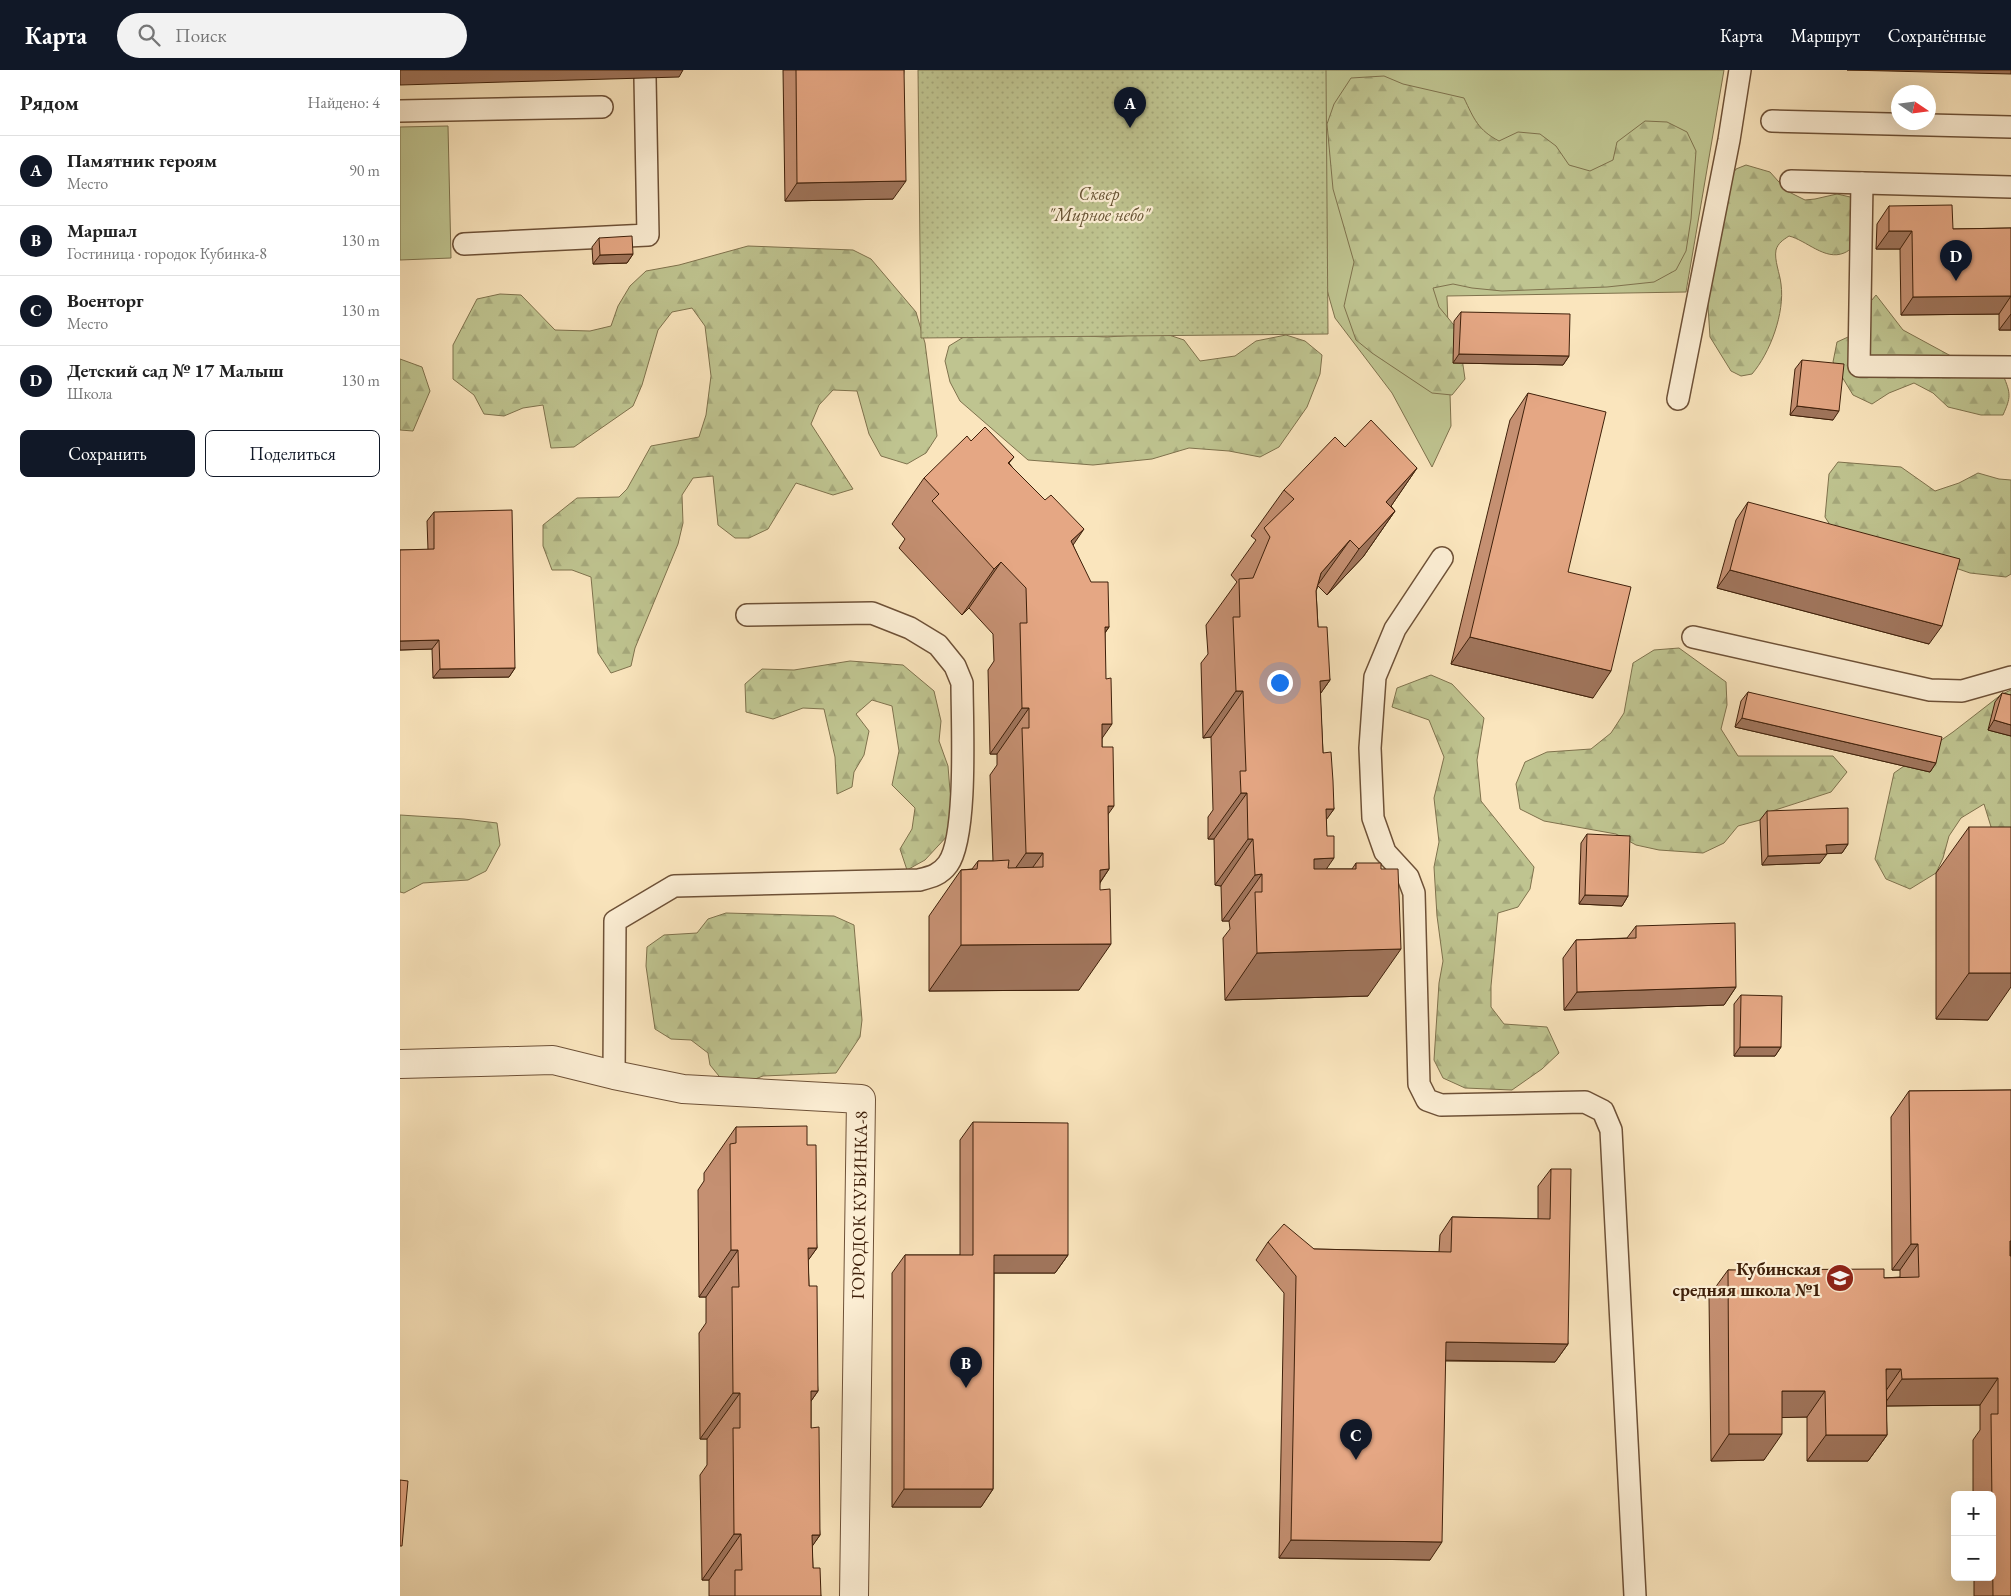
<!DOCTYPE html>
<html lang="ru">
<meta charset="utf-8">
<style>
body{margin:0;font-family:"EB Garamond",serif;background:#f2f2f2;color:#222}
.controls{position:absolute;right:15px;bottom:15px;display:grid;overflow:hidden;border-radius:8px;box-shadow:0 5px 20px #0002}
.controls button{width:45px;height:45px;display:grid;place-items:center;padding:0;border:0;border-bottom:1px solid #e0e0e0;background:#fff;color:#222;font:25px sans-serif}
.compass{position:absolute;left:1491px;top:15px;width:45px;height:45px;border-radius:50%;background:#fff;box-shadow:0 5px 20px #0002;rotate:103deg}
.you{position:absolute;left:879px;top:612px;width:18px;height:18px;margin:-12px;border:4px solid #fff;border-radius:50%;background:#1a73e8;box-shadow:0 0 0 8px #1a73e833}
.badge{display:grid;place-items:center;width:32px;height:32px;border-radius:50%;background:#111827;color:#fff;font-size:16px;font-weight:700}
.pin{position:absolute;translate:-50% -41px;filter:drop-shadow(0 1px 2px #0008)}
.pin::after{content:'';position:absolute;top:26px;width:18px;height:15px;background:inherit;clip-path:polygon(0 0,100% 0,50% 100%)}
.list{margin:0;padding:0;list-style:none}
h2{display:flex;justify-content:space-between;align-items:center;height:65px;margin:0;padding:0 20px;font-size:21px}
h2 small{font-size:16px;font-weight:400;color:#767676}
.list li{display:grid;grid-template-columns:32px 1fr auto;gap:15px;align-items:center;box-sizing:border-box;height:70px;padding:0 20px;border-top:1px solid #e0e0e0}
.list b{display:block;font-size:19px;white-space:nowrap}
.list p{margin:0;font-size:16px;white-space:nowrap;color:#767676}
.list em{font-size:16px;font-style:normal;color:#767676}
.actions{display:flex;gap:10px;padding:15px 20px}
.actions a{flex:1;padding:11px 0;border:1px solid #111827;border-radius:8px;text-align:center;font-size:18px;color:#111827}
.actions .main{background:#111827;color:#fff}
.icon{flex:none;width:28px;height:28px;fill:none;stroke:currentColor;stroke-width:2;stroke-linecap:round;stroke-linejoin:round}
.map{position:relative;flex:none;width:1611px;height:1526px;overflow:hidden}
header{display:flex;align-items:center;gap:30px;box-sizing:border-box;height:70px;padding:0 25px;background:#111827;color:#fff}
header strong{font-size:24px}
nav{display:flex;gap:28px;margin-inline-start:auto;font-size:18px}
.search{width:350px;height:45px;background:#f2f2f2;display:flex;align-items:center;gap:12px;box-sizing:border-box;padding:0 18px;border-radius:28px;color:#767676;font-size:19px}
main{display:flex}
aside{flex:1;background:#fff}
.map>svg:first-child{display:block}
.green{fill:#bfc490;stroke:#7f724d}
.forest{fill:url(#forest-firs);stroke:#7f724d}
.park{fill:url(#park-dots);stroke:#7f724d}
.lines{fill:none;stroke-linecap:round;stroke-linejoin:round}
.service-casing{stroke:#6e5137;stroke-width:24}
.minor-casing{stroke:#6e5137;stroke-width:30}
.service{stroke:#fceed4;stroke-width:21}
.minor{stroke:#fceed4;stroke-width:28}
.wall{fill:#c59072;stroke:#3f200a}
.shaded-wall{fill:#a0755c;stroke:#3f200a}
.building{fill:#e5a784;stroke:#3f200a}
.labels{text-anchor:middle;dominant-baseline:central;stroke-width:4.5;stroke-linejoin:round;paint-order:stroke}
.park-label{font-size:18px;font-style:italic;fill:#655132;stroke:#fceed4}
.street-label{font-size:18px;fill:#3f200a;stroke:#fceed4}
.poi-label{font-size:18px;font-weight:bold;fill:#3f200a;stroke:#fceed4;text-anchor:end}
</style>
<header>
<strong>Карта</strong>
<div class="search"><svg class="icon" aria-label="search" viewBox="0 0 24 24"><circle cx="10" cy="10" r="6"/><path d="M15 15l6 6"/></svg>Поиск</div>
<nav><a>Карта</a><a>Маршрут</a><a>Сохранённые</a></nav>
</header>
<main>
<aside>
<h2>Рядом<small>Найдено: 4</small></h2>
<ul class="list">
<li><span class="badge">A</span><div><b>Памятник героям</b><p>Место</p></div><em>90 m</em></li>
<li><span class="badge">B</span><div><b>Маршал</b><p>Гостиница · городок Кубинка-8</p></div><em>130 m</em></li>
<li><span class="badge">C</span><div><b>Военторг</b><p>Место</p></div><em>130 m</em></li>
<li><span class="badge">D</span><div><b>Детский сад № 17 Малыш</b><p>Школа</p></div><em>130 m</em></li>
</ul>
<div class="actions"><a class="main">Сохранить</a><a>Поделиться</a></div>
</aside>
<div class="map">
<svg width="1611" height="1526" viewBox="0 0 1611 1526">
<defs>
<pattern id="forest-firs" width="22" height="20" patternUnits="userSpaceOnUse" patternTransform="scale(1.25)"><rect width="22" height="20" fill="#bfc490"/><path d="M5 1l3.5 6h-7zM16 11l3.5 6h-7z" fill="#a5a87b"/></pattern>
<pattern id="park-dots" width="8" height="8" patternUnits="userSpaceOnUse" patternTransform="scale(1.25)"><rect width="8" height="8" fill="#bfc490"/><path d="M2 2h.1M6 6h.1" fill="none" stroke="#a5a87b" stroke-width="1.8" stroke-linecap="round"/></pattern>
</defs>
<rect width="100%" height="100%" fill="#fae5bd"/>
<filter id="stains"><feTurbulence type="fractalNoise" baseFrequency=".004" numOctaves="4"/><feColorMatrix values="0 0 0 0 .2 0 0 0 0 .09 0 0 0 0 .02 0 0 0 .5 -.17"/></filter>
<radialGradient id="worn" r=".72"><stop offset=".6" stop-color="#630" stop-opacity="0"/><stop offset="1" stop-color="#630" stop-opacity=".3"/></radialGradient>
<g class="green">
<polygon points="915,0 1324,0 1286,222 1047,226 1051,356 1032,397 992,323 935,248 929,227 917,182"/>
<polygon points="48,56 51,188 0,190 0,57"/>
</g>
<g class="forest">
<path d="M 984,6 L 1003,14 L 1064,28 C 1074,49 1078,60 1099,71 L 1118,62 L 1140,64 L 1156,76 L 1169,95 L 1190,101 L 1213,90 L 1217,72 L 1245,51 L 1267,52 L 1287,62 L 1296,81 L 1291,149 L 1286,181 L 1276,200 L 1254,212 L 1207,217 L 1102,221 L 1072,218 L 1053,214 L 1033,218 L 1039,237 L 1058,260 L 1065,309 L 1052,325 L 1032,323 L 972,283 L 956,270 L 944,236 L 954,192 L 933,119 L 927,54 L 934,34 L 951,8 Z"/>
<path d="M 1346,95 L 1370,102 L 1387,121 L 1405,130 L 1415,129 L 1437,124 L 1459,129 L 1462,168 C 1457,172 1450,181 1444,183 C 1425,191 1406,170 1389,166 C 1383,170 1378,173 1376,180 C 1374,190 1380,204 1381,214 C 1385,243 1370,283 1352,304 L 1341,306 L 1331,301 L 1310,267 L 1307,221 L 1330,108 L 1336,99 Z"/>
<polygon points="348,176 453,180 471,189 516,242 525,273 537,366 526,383 507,394 481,386 469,364 457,321 433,320 419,335 411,354 453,419 433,425 396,413 368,459 349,468 335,468 318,455 313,406 293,408 282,425 283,453 278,474 235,578 231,596 211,603 198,583 191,507 172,500 152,500 143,476 143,455 177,428 219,427 227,419 251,376 299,367 306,345 311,306 305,256 292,238 272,242 258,260 242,315 233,336 174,377 151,378 143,335 123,338 104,346 84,344 74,325 53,309 53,275 77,229 100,224 121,225 155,260 190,261 211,256 218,236 230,216 246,201 279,195"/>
<path d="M 1476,225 L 1503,260 L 1562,292 L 1603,305 C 1611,324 1611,327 1603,345 L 1581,345 L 1548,337 L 1533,323 L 1514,313 L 1489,323 L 1472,334 L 1453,325 L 1433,292 L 1437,272 L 1457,263 L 1462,242 Z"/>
<polygon points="588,262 707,267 763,263 784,270 800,291 835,286 856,271 886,265 905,271 922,285 920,304 907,337 879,377 860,387 829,381 789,378 752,389 693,395 628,390 560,331 550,312 545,291 549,276 567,265"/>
<polygon points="0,289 22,297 30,321 13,361 0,360"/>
<polygon points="1438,392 1501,397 1535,421 1559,413 1578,403 1599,409 1611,410 1611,504 1606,507 1570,503 1541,493 1437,466 1425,447 1429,404"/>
<polygon points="1279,578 1326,612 1327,635 1321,659 1338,686 1433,686 1447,702 1431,722 1366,743 1360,750 1338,756 1324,773 1303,783 1259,780 1236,775 1216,764 1144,751 1120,739 1116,714 1125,692 1147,682 1191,679 1211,663 1224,643 1233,593 1254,580"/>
<polygon points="450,591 503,595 534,621 541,651 539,671 548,696 550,721 554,742 550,763 525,790 507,800 500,779 512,759 515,738 492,715 499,681 492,636 472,630 456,644 469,661 464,685 454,702 452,717 437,724 435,687 424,639 403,638 373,649 346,642 345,614 362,599 394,600"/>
<polygon points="1031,605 1052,614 1084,648 1077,690 1081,731 1134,797 1130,819 1118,837 1098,843 1091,916 1091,937 1104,954 1147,957 1159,983 1142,999 1112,1020 1065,1018 1043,1008 1034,990 1039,913 1043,891 1037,846 1034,797 1039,772 1034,728 1044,687 1029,650 992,637 997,618"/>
<polygon points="1611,620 1611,784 1596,773 1584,734 1561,748 1549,766 1543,788 1536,803 1510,819 1486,809 1475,789 1494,703 1553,662 1602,624"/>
<polygon points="0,745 64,749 97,753 100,775 86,801 68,810 23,813 4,823 0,822"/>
<polygon points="326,843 434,846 454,855 462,950 460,967 436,1003 363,1006 342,1014 323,1011 310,995 308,983 291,970 271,969 255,959 246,896 247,877 264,865 297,863 308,849"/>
</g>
<polygon class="park" points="518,0 926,0 928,264 521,268"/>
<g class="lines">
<defs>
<g id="service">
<polyline points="0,41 202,37"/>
<polyline points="1372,51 1611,57"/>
<polyline points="1391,111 1611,117"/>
<polyline points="1462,113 1459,296 1611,297"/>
<polyline points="64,174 248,165 245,8"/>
<polyline points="1278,329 1329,70 1340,0"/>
<polyline points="1042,488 995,559 975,607 970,678 973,748 985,782 1008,807 1014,823 1019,1014 1027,1030 1041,1035 1185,1032 1203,1041 1211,1060 1235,1526"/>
<polyline points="1293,567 1530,620 1562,621 1611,607"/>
<path d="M 214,1005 L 215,851 L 274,816 L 519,810 C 531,807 540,805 548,794 C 568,766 562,651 562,613 L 555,596 L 538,575 L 510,558 L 472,543 L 347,545"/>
</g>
<polyline id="minor" points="0,994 153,990 214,1005 283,1019 461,1029 454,1526"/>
</defs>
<use href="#service" class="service-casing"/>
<use href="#minor" class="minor-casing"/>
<use href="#service" class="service"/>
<use href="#minor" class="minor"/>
</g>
<g class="wall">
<polygon points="383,0 504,0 493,129 385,131"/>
<polygon points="1489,136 1553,159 1611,158 1611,260 1599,260 1599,244 1501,245 1500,179 1476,179 1477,154"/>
<polygon points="199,168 233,184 227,193 193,194 192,177"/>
<polygon points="1061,242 1169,286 1163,295 1053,293 1054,251"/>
<polygon points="1402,290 1433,350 1390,345 1395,299"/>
<polygon points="1128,323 1168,502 1193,628 1051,594 1110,350"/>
<polygon points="571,371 614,387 609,393 673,475 709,557 705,563 702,669 702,677 708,744 709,799 700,813 679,920 529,921 529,846 561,800 572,799 578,791 593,791 590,705 597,695 597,684 590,684 588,600 594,591 593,564 569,538 562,545 499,478 505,469 492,454 524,408"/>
<polygon points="945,377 1017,398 991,436 995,441 963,487 927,525 918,516 916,521 918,557 930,610 920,624 923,683 934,739 926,749 926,799 952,799 956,793 968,926 825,930 823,868 830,859 829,851 822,851 821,816 815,815 814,769 808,769 808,747 813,740 811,667 803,668 801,593 808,584 806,555 837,512 831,505 856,470 851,466 884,420"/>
<polygon points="1348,432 1529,574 1317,518 1336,450"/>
<polygon points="34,442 115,598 109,607 33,608 32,579 0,580 0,480 28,480 27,451"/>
<polygon points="1348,622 1536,693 1530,702 1335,657 1341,631"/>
<polygon points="1602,623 1611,625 1611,666 1588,660 1595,632"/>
<polygon points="1367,741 1448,774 1442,783 1427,783 1420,793 1362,795 1360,750"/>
<polygon points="1569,757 1588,950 1536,949 1536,803"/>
<polygon points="1187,764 1228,826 1222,836 1179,834 1181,773"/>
<polygon points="1236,856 1336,917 1324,935 1164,940 1163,888 1176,870 1227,868"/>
<polygon points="1341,925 1381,977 1375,986 1334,986 1334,934"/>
<polygon points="1611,1020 1611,1526 1574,1526 1574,1507 1592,1507 1592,1425 1573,1425 1573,1370 1580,1360 1580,1335 1486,1336 1487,1365 1468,1391 1407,1391 1407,1347 1382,1347 1364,1390 1311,1391 1309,1226 1328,1200 1484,1208 1500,1207 1500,1200 1492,1200 1491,1047 1509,1021"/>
<polygon points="573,1052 668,1185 655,1203 594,1203 593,1419 581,1437 492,1437 492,1203 505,1185 560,1185 560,1070"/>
<polygon points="336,1057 407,1075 417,1178 408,1190 409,1216 418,1321 411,1331 411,1358 420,1465 412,1476 413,1498 421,1526 309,1526 309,1510 302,1510 300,1405 307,1395 307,1369 300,1369 299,1263 306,1253 306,1227 299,1227 298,1120 304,1111 304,1103"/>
<polygon points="1151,1099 1168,1274 1155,1292 1045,1291 1030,1490 879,1488 884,1223 856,1190 868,1172 914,1179 1039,1182 1040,1165 1052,1147 1138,1149 1138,1116"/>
</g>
<g class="shaded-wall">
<polygon points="0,0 283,0 279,7 0,15"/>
<polygon points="1447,0 1611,0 1611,4"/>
<polygon points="506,111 493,129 385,131 397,113"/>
<polygon points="1489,161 1512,161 1500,179 1476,179"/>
<polygon points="233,184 227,193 193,194 200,185"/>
<polygon points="1611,226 1599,244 1501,245 1513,227"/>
<polygon points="1611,244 1611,260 1599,260"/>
<polygon points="1059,284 1169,286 1163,295 1053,293"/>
<polygon points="1397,336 1439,341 1433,350 1390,345"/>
<polygon points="1017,398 985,445 986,432"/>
<polygon points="995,441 963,487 927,525 959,479"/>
<polygon points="684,459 652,506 671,471"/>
<polygon points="950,470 917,516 921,503"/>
<polygon points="601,492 569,538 562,545 594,499"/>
<polygon points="1330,500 1542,556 1529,574 1317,518"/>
<polygon points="705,557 709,557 676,603"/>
<polygon points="1070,567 1211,601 1193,628 1051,594"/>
<polygon points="39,570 32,579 0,580 0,571"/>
<polygon points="115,598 109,607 33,608 40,599"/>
<polygon points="930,610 897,657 920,611"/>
<polygon points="836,621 843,621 811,667 803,668"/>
<polygon points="622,638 629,638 597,684 590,684"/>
<polygon points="1342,648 1536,693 1530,702 1335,657"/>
<polygon points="1594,650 1611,655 1611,666 1588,660"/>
<polygon points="702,654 712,654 680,700"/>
<polygon points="841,723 847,723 814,769 808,769"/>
<polygon points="708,736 714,736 681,782"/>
<polygon points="926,739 934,739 901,785"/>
<polygon points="848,769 853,769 821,816 815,815"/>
<polygon points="1448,774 1442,783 1420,784 1426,775"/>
<polygon points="626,783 643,783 610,829 594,829"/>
<polygon points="1427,784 1420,793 1362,795 1368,786"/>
<polygon points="934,788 902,834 914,789"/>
<polygon points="709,799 677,846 700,800"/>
<polygon points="862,804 829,851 822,851 855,805"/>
<polygon points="1185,825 1228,826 1222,836 1179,834"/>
<polygon points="711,874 679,920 529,921 561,875"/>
<polygon points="1001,879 968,926 825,930 857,883"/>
<polygon points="1569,903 1611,903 1611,917 1588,950 1536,949"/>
<polygon points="1336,917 1324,935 1164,940 1177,922"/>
<polygon points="1340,977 1381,977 1375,986 1334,986"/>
<polygon points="1610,1171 1611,1171 1611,1197"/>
<polygon points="1511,1174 1518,1174 1500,1200 1492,1200"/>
<polygon points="408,1178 417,1178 384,1224"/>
<polygon points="331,1180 338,1180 306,1227 299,1227"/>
<polygon points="594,1185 668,1185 655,1203 581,1203"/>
<polygon points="1046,1272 1168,1274 1155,1292 1033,1290"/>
<polygon points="1486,1299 1501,1299 1483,1325"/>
<polygon points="1598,1308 1580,1335 1483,1336 1502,1309"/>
<polygon points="411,1321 418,1321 386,1367"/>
<polygon points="1382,1321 1425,1321 1407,1347 1364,1348"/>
<polygon points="333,1323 340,1323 307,1369 300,1369"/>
<polygon points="1329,1364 1382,1364 1364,1390 1311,1391"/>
<polygon points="1426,1365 1487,1365 1468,1391 1407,1391"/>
<polygon points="504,1419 593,1419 581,1437 492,1437"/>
<polygon points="334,1464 341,1464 309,1510 302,1510"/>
<polygon points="412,1465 420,1465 388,1511"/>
<polygon points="891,1470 1042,1472 1030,1490 879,1488"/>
</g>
<g class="building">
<polygon points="396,0 504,0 506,111 397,113"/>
<polygon points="1552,135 1553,159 1611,158 1611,226 1513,227 1512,161 1489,161 1489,136"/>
<polygon points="232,166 233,184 200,185 199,168"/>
<polygon points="1061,242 1170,244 1169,286 1059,284"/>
<polygon points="1402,290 1444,294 1439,341 1397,336"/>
<polygon points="1128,323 1206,342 1168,502 1231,517 1211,601 1070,567"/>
<polygon points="971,350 1017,398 986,432 995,441 959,479 950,470 921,503 916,521 918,557 927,557 930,610 920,611 923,683 931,682 933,711 934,739 926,739 927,766 934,766 934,788 914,789 914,799 956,799 956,793 981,793 981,799 998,799 1001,879 857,883 855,822 862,822 862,804 855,805 853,769 848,769 847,723 841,723 840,701 846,701 843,621 836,621 833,547 840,547 839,509 853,508 870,467 864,458 894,429 884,420 935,367 945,377"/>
<polygon points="585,357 614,387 608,393 645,430 651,425 684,459 671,471 691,512 708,512 709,557 705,557 706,609 711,608 712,654 702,654 702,677 713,677 714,736 708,736 709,799 700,800 700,820 710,819 711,874 561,875 561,800 577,799 578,791 593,791 609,790 608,798 643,797 643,783 626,783 622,658 629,658 629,638 622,638 620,553 627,553 626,518 601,492 594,499 532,431 539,424 524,408 567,366 571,371"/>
<polygon points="1348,432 1560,489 1542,556 1330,500"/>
<polygon points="112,440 115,598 40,599 39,570 0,571 0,480 34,479 34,442"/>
<polygon points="1348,622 1542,667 1536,693 1342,648"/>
<polygon points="1602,623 1611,625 1611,655 1594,650"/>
<polygon points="1448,738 1448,774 1426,775 1427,784 1368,786 1367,741"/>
<rect x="1569" y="757" width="42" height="146"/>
<polygon points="1187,764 1230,766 1228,826 1185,825"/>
<polygon points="1335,853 1336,917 1177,922 1176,870 1236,868 1236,856"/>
<polygon points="1341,925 1382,926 1381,977 1340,977"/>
<polygon points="1611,1020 1611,1171 1610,1171 1610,1186 1611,1186 1611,1526 1593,1526 1591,1344 1598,1344 1598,1308 1502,1309 1501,1299 1486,1299 1487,1365 1426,1365 1425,1321 1382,1321 1382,1364 1329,1364 1328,1200 1484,1199 1484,1208 1519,1207 1518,1174 1511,1174 1509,1021"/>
<polygon points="573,1052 668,1053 668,1185 594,1185 593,1419 504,1419 505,1185 573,1185"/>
<polygon points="407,1056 407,1075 416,1075 417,1178 408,1178 409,1216 417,1216 418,1321 411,1321 411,1358 419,1357 420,1465 412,1465 413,1498 420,1498 421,1526 335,1526 335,1500 342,1500 341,1464 334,1464 333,1358 340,1358 340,1323 333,1323 332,1217 339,1217 338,1180 331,1180 330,1074 336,1073 336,1057"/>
<polygon points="1151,1099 1171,1099 1168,1274 1046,1272 1042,1472 891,1470 896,1206 868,1172 884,1154 914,1179 1051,1182 1052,1147 1150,1149"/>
<polygon points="0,1410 8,1411 2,1476 0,1476"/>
</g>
<defs>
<symbol id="school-disc" viewBox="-11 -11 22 22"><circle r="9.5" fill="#8f2418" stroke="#fceed4"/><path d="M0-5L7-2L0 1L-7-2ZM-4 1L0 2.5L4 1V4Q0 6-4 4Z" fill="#fff"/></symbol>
</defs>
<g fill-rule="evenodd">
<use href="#school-disc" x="1424" y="1192" width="32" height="32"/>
</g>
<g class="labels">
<g class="park-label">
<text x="699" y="123">Сквер<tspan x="699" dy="21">"Мирное небо"</tspan></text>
</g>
<g class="street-label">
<text transform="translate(459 1135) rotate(-89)">ГОРОДОК КУБИНКА-8</text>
</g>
<g class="poi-label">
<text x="1421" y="1198">Кубинская<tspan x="1421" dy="21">средняя школа №1</tspan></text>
</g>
</g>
<rect width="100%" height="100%" filter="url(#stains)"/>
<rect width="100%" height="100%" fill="url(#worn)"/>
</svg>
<div class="controls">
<button>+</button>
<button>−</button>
</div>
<svg class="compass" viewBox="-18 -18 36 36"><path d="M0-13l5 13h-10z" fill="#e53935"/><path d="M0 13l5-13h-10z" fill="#767676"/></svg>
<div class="you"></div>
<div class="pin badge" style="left:730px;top:58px">A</div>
<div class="pin badge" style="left:566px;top:1318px">B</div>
<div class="pin badge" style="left:956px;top:1390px">C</div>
<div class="pin badge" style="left:1556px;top:211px">D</div>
</div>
</main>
